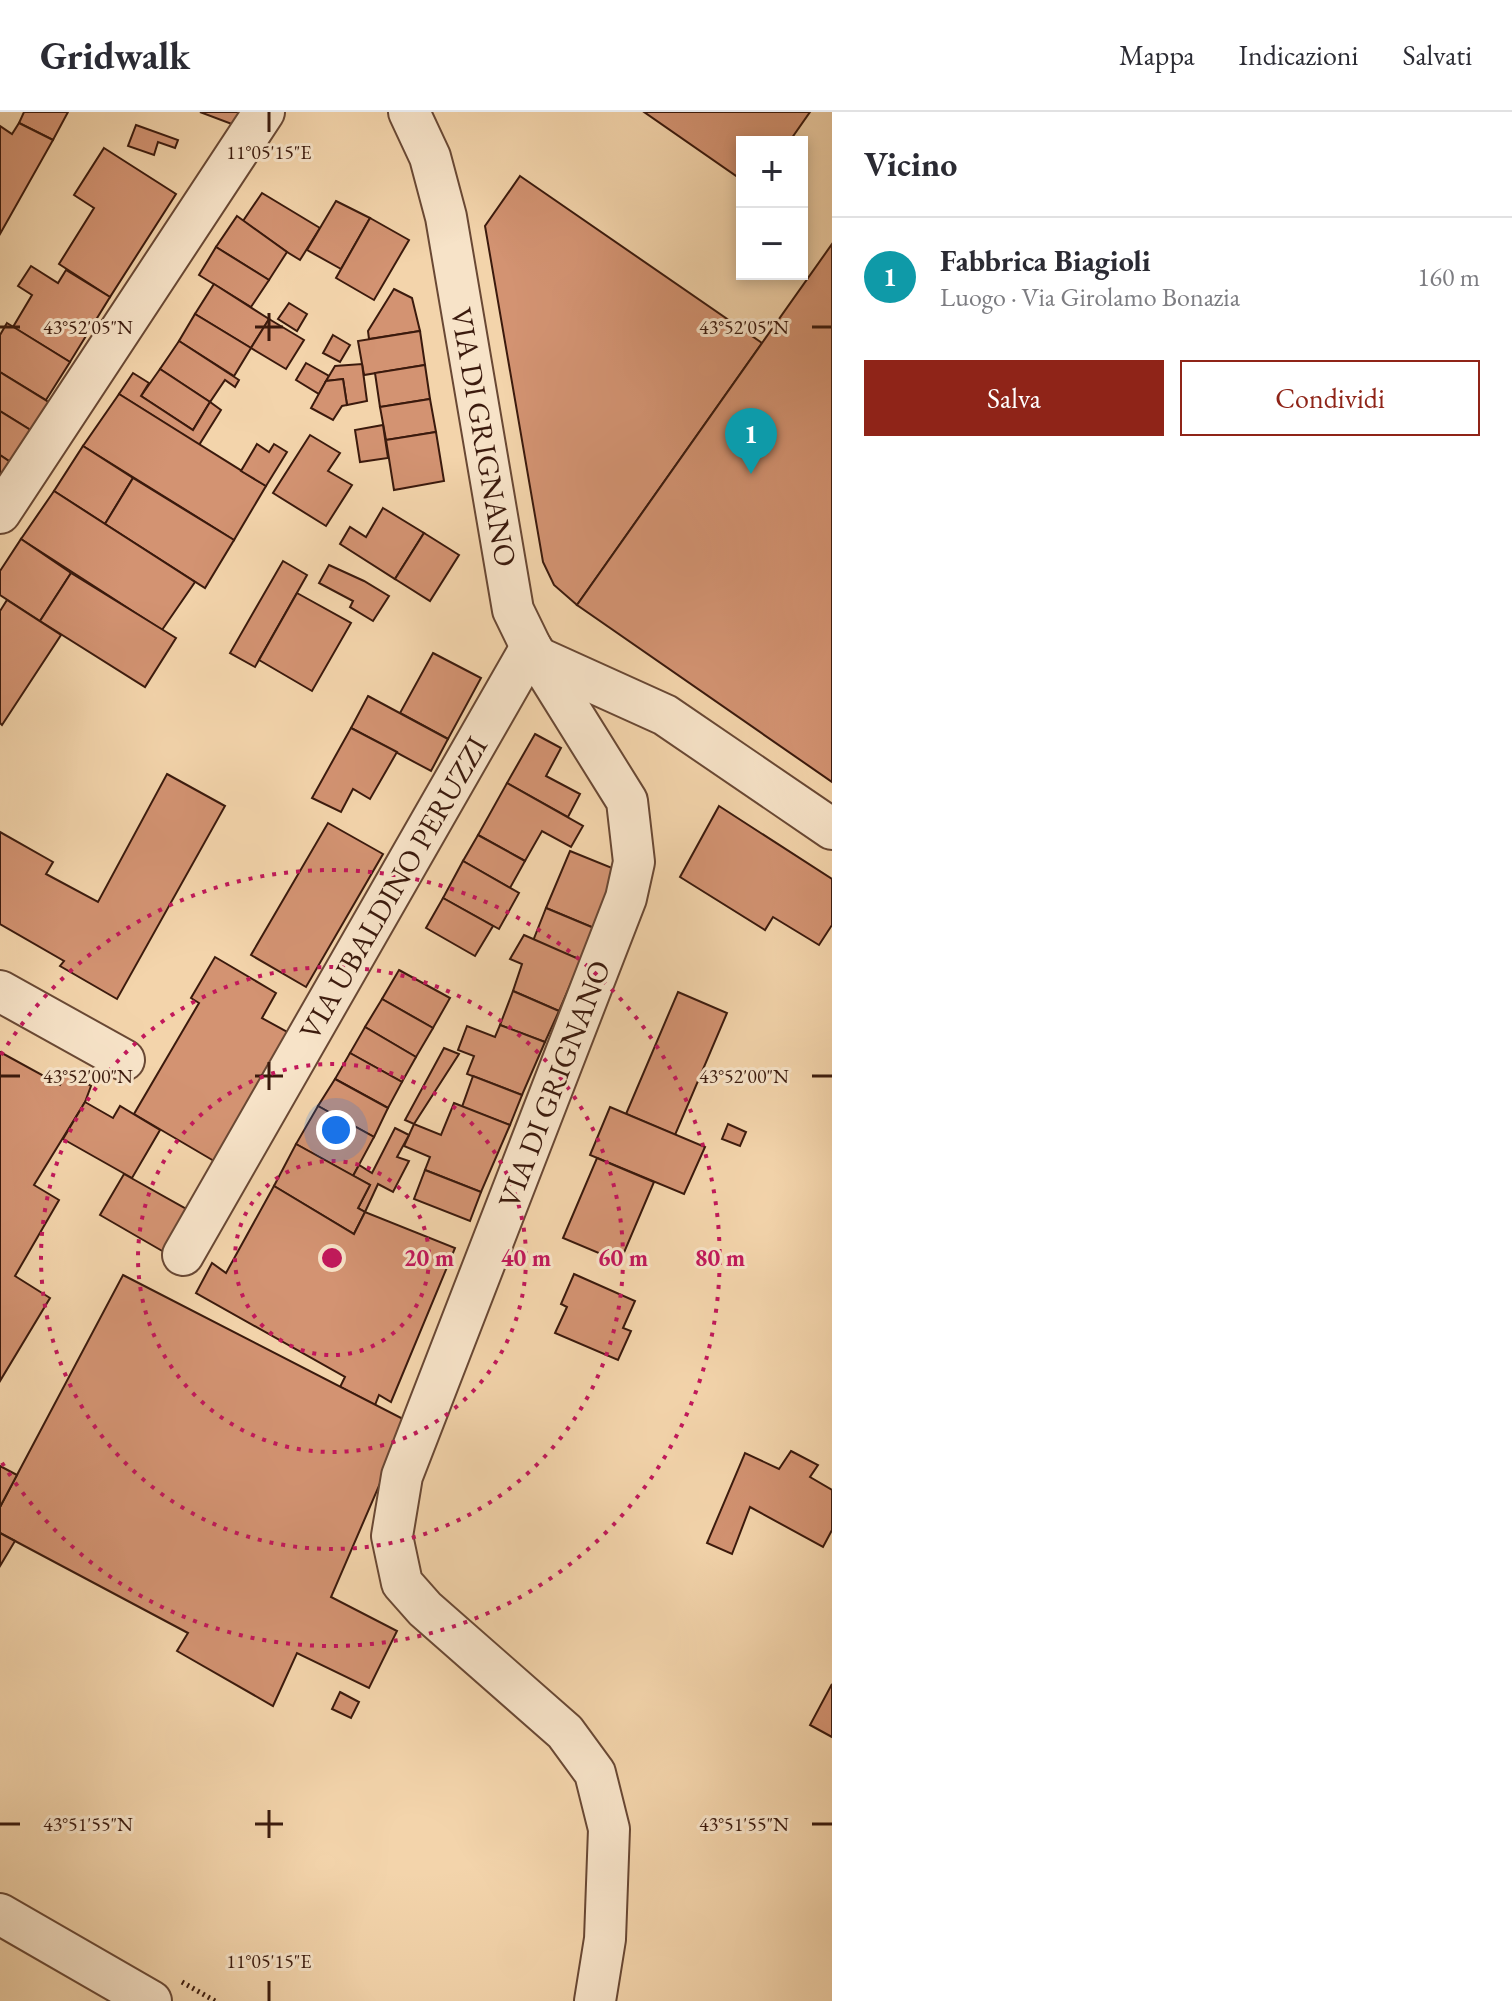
<!DOCTYPE html>
<html lang="it">
<meta charset="utf-8">
<style>
body{margin:0;font-family:"EB Garamond",serif;background:#f7f7f7;color:#2b2b33}
.controls{position:absolute;right:24px;top:24px;display:grid;overflow:hidden;border-radius:0px;box-shadow:0 4px 12px #0003}
.controls button{width:72px;height:72px;display:grid;place-items:center;padding:0;border:0;border-bottom:2px solid #e1e1e2;background:#fff;color:#2b2b33;font:40px sans-serif}
.you{position:absolute;left:336px;top:1018px;width:28px;height:28px;margin:-20px;border:6px solid #fff;border-radius:50%;background:#1a73e8;box-shadow:0 0 0 12px #1a73e833}
.badge{display:grid;place-items:center;width:52px;height:52px;border-radius:50%;background:#8f2418;color:#fff;font-size:26px;font-weight:700}
.pin{position:absolute;translate:-50% -66px;filter:drop-shadow(0 2px 4px #0008)}
.pin::after{content:'';position:absolute;top:42px;width:28px;height:24px;background:inherit;clip-path:polygon(0 0,100% 0,50% 100%)}
.list{margin:0;padding:0;list-style:none}
h2{display:flex;justify-content:space-between;align-items:center;height:104px;margin:0;padding:0 32px;font-size:34px}
h2 small{font-size:26px;font-weight:400;color:#7c7c81}
.list li{display:grid;grid-template-columns:52px 1fr auto;gap:24px;align-items:center;box-sizing:border-box;height:120px;padding:0 32px;border-top:2px solid #e1e1e2}
.list b{display:block;font-size:30px;white-space:nowrap}
.list p{margin:0;font-size:26px;white-space:nowrap;color:#7c7c81}
.list em{font-size:26px;font-style:normal;color:#7c7c81}
.actions{display:flex;gap:16px;padding:24px 32px}
.actions a{flex:1;padding:18px 0;border:2px solid #8f2418;border-radius:0px;text-align:center;font-size:28px;color:#8f2418}
.actions .main{background:#8f2418;color:#fff}
.map{position:relative;flex:none;width:832px;height:1889px;overflow:hidden}
header{display:flex;align-items:center;gap:48px;box-sizing:border-box;height:112px;padding:0 40px;background:#fff;border-bottom:2px solid #e1e1e2}
header strong{font-size:38px}
nav{display:flex;gap:44px;margin-inline-start:auto;font-size:28px}
main{display:flex}
aside{flex:1;background:#fff}
.map>svg:first-child{display:block}
.building{fill:#d39372;stroke:#3b1a0d;stroke-width:2}
.lines{fill:none;stroke-linecap:round;stroke-linejoin:round}
.street-casing{stroke:#694834;stroke-width:44}
.path{stroke:#3b1a0d;stroke-width:5;stroke-dasharray:2 4;stroke-linecap:butt}
.street{stroke:#f7e3c8;stroke-width:40}
.ticks{fill:none;stroke:#3b1a0d;stroke-width:3}
.ring{fill:none;stroke:#c2185b;stroke-width:4;stroke-dasharray:4 8}
.labels{text-anchor:middle;dominant-baseline:central;stroke-width:6;stroke-linejoin:round;paint-order:stroke}
.street-label{font-size:30px;fill:#3b1a0d;stroke:#f7e3c8}
.ticks-label{font-size:20px;text-anchor:middle;fill:#3b1a0d;stroke:#f7e3c8;stroke-width:6;stroke-linejoin:round;paint-order:stroke}
.centre{fill:#c2185b;stroke:#f7e3c8;stroke-width:4}
.ring-label{font-size:24px;text-anchor:middle;font-weight:bold;fill:#c2185b;stroke:#f7e3c8;stroke-width:6;stroke-linejoin:round;paint-order:stroke}
</style>
<header>
<strong>Gridwalk</strong>
<nav><a>Mappa</a><a>Indicazioni</a><a>Salvati</a></nav>
</header>
<main>
<div class="map">
<svg width="832" height="1889" viewBox="0 0 832 1889">
<rect width="100%" height="100%" fill="#f3d4ab"/>
<filter id="stains"><feTurbulence type="fractalNoise" baseFrequency=".0025" numOctaves="4"/><feColorMatrix values="0 0 0 0 .2 0 0 0 0 .09 0 0 0 0 .02 0 0 0 .5 -.17"/></filter>
<radialGradient id="worn" r=".72"><stop offset=".6" stop-color="#630" stop-opacity="0"/><stop offset="1" stop-color="#630" stop-opacity=".3"/></radialGradient>
<g class="building">
<polygon points="24,0 68,0 53,28 19,11"/>
<polygon points="200,0 242,0 237,14"/>
<polygon points="644,0 810,0 789,30 742,30 742,68"/>
<polygon points="19,11 53,28 0,122 0,14 12,22"/>
<polygon points="136,13 178,28 175,36 158,30 154,43 128,34"/>
<polygon points="104,36 176,82 110,185 59,152 94,96 74,83"/>
<polygon points="520,64 762,231 577,493 554,473 543,450 485,114"/>
<polygon points="262,81 320,116 300,148 287,140 243,109"/>
<polygon points="336,89 370,106 341,157 307,138"/>
<polygon points="237,104 287,140 269,168 216,135"/>
<polygon points="370,106 409,128 374,188 336,166"/>
<polygon points="832,132 832,670 577,493"/>
<polygon points="216,135 269,168 251,195 199,163"/>
<polygon points="31,154 58,171 66,158 110,185 70,250 13,215 32,183 18,174"/>
<polygon points="214,172 269,207 251,236 195,202"/>
<polygon points="394,177 412,186 420,219 369,227 368,219"/>
<polygon points="289,191 307,202 297,219 278,207"/>
<polygon points="195,202 251,236 234,264 179,229"/>
<polygon points="269,207 304,228 286,257 251,236"/>
<polygon points="7,211 70,250 46,288 0,260 0,223"/>
<polygon points="420,219 425,253 364,263 358,229"/>
<polygon points="333,223 350,233 340,250 323,241"/>
<polygon points="179,229 239,268 235,275 225,268 210,290 160,257"/>
<polygon points="306,251 329,264 319,282 296,268"/>
<polygon points="362,252 367,289 347,293 343,267 326,269 335,254"/>
<polygon points="425,253 430,287 380,295 375,261"/>
<polygon points="160,257 210,290 193,318 141,284"/>
<polygon points="0,260 55,294 37,322 0,299"/>
<polygon points="133,261 149,271 141,284 193,318 210,290 221,298 199,333 119,282"/>
<polygon points="343,267 347,293 342,294 333,308 311,296 326,269"/>
<polygon points="119,282 266,374 234,428 83,334"/>
<polygon points="430,287 436,320 386,328 380,295"/>
<polygon points="0,299 37,322 15,353 0,343"/>
<polygon points="383,313 388,346 360,350 355,318"/>
<polygon points="436,320 444,369 394,378 386,328"/>
<polygon points="310,323 340,341 328,359 352,373 326,414 273,381"/>
<polygon points="257,332 269,340 274,332 287,340 266,374 241,359"/>
<polygon points="83,334 133,366 105,412 54,379"/>
<polygon points="0,343 15,353 0,377"/>
<polygon points="133,366 234,428 205,476 105,412"/>
<polygon points="54,379 195,470 162,518 21,427"/>
<polygon points="383,396 424,421 395,467 340,432 350,415 366,425"/>
<polygon points="424,421 459,443 430,489 395,467"/>
<polygon points="21,427 71,461 40,509 0,483 0,459"/>
<polygon points="283,449 307,463 255,555 230,541"/>
<polygon points="329,453 364,469 389,484 373,509 350,495 353,489 319,471"/>
<polygon points="71,461 176,526 145,575 40,509"/>
<polygon points="297,481 351,511 312,579 259,548"/>
<polygon points="7,488 61,523 2,613 0,611 0,499"/>
<polygon points="433,541 481,566 448,627 400,601"/>
<polygon points="368,584 448,627 431,659 351,616"/>
<polygon points="351,616 397,640 370,687 353,677 341,700 312,686"/>
<polygon points="535,622 561,636 546,664 580,682 568,705 507,671"/>
<polygon points="167,662 225,694 117,887 60,854 64,849 0,812 0,720 53,750 46,762 98,790"/>
<polygon points="507,671 583,714 571,735 542,719 525,749 478,723"/>
<polygon points="719,694 832,767 832,813 819,833 773,805 765,818 680,765"/>
<polygon points="328,711 383,742 306,875 251,843"/>
<polygon points="478,723 525,749 510,776 463,749"/>
<polygon points="570,739 617,758 594,816 546,796"/>
<polygon points="463,749 519,781 499,817 443,786"/>
<polygon points="443,786 493,814 475,844 426,816"/>
<polygon points="546,796 594,816 581,848 533,829"/>
<polygon points="524,823 581,848 559,899 513,879 522,852 510,847"/>
<polygon points="215,845 276,881 262,906 289,921 214,1049 134,1002 199,891 191,886"/>
<polygon points="399,858 450,886 433,916 382,887"/>
<polygon points="513,879 559,899 545,930 500,913"/>
<polygon points="678,880 727,901 675,1023 626,1002"/>
<polygon points="382,887 433,916 416,945 365,915"/>
<polygon points="500,913 545,930 522,983 467,962 474,944 458,938 467,914 495,925"/>
<polygon points="365,915 416,945 402,970 350,941"/>
<polygon points="444,936 459,942 414,1012 405,1008"/>
<polygon points="0,940 60,973 67,960 91,974 85,990 34,1073 59,1088 15,1164 50,1186 0,1269"/>
<polygon points="350,941 402,970 388,996 335,967"/>
<polygon points="473,964 522,983 510,1013 462,995"/>
<polygon points="335,967 388,996 374,1025 318,994"/>
<polygon points="85,990 113,1006 120,994 160,1018 132,1066 63,1027"/>
<polygon points="454,991 510,1013 481,1080 425,1058 430,1045 404,1034 414,1012 441,1023"/>
<polygon points="318,994 374,1025 353,1064 296,1032"/>
<polygon points="610,995 705,1035 684,1082 590,1043"/>
<polygon points="728,1012 746,1020 740,1034 722,1027"/>
<polygon points="395,1016 409,1023 397,1045 409,1049 393,1080 378,1072 365,1100 358,1096 370,1073 353,1064 359,1053 372,1061"/>
<polygon points="296,1032 370,1073 358,1096 365,1100 354,1122 274,1074"/>
<polygon points="597,1046 654,1070 620,1150 563,1126"/>
<polygon points="425,1058 481,1080 470,1109 414,1087"/>
<polygon points="124,1062 188,1098 164,1140 100,1103"/>
<polygon points="274,1074 354,1122 365,1100 455,1136 391,1290 379,1283 375,1293 340,1275 345,1265 196,1181 212,1151 226,1161"/>
<polygon points="574,1162 635,1189 623,1216 631,1219 618,1248 555,1221 567,1195 561,1192"/>
<polygon points="123,1163 407,1309 331,1485 397,1519 369,1576 297,1541 273,1594 177,1539 188,1521 0,1421 0,1395"/>
<polygon points="791,1339 818,1353 810,1365 832,1378 832,1418 823,1435 750,1395 732,1442 707,1431 745,1341 779,1357"/>
<polygon points="0,1354 17,1363 0,1395"/>
<polygon points="0,1421 15,1429 0,1454"/>
<polygon points="832,1572 832,1625 810,1613"/>
<polygon points="340,1580 359,1590 351,1606 332,1597"/>
</g>
<g class="lines">
<defs>
<g id="street">
<polyline points="409,0 430,45 446,105 513,498 531,535 627,689 634,750 626,786 402,1364 392,1424 402,1471 425,1497 565,1620 595,1661 609,1717 605,1827 595,1889"/>
<polyline points="0,401 264,0"/>
<polyline points="539,546 665,603 832,717"/>
<polyline points="0,879 124,948"/>
<polyline points="183,1143 531,535"/>
<polyline points="0,1802 151,1889"/>
</g>
</defs>
<use href="#street" class="street-casing"/>
<polyline class="path" points="182,1870 215,1889"/>
<use href="#street" class="street"/>
</g>
<path class="ticks" d="M 269,0 L 269,20M 269,201 L 269,229M 0,215 L 20,215M 255,215 L 283,215M 812,215 L 832,215M 269,950 L 269,978M 0,964 L 20,964M 255,964 L 283,964M 812,964 L 832,964M 269,1698 L 269,1726M 0,1712 L 20,1712M 255,1712 L 283,1712M 812,1712 L 832,1712M 269,1869 L 269,1889"/>
<g class="ring">
<circle cx="332" cy="1146" r="97"/>
<circle cx="332" cy="1146" r="194"/>
<circle cx="332" cy="1146" r="291"/>
<path d="M1 943A388 388 0 1 1 1 1349"/>
</g>
<g class="labels">
<g class="street-label">
<text transform="translate(484 325) rotate(80)">VIA DI GRIGNANO</text>
<text transform="translate(393 776) rotate(-60)">VIA UBALDINO PERUZZI</text>
<text transform="translate(554 972) rotate(-69)">VIA DI GRIGNANO</text>
</g>
</g>
<g class="ticks-label">
<text x="269" y="47">11°05'15"E</text>
<text x="88" y="222">43°52'05"N</text>
<text x="744" y="222">43°52'05"N</text>
<text x="88" y="971">43°52'00"N</text>
<text x="744" y="971">43°52'00"N</text>
<text x="88" y="1719">43°51'55"N</text>
<text x="744" y="1719">43°51'55"N</text>
<text x="269" y="1856">11°05'15"E</text>
</g>
<circle cx="332" cy="1146" r="12" class="centre"/>
<g class="ring-label">
<text x="429" y="1154">20 m</text>
<text x="526" y="1154">40 m</text>
<text x="623" y="1154">60 m</text>
<text x="720" y="1154">80 m</text>
</g>
<rect width="100%" height="100%" filter="url(#stains)"/>
<rect width="100%" height="100%" fill="url(#worn)"/>
</svg>
<div class="controls">
<button>+</button>
<button>−</button>
</div>
<div class="you"></div>
<div class="pin badge" style="left:751px;top:362px;background:#0f9aa8">1</div>
</div>
<aside>
<h2>Vicino<small></small></h2>
<ul class="list">
<li><span class="badge" style="background:#0f9aa8">1</span><div><b>Fabbrica Biagioli</b><p>Luogo · Via Girolamo Bonazia</p></div><em>160 m</em></li>
</ul>
<div class="actions"><a class="main">Salva</a><a>Condividi</a></div>
</aside>
</main>
